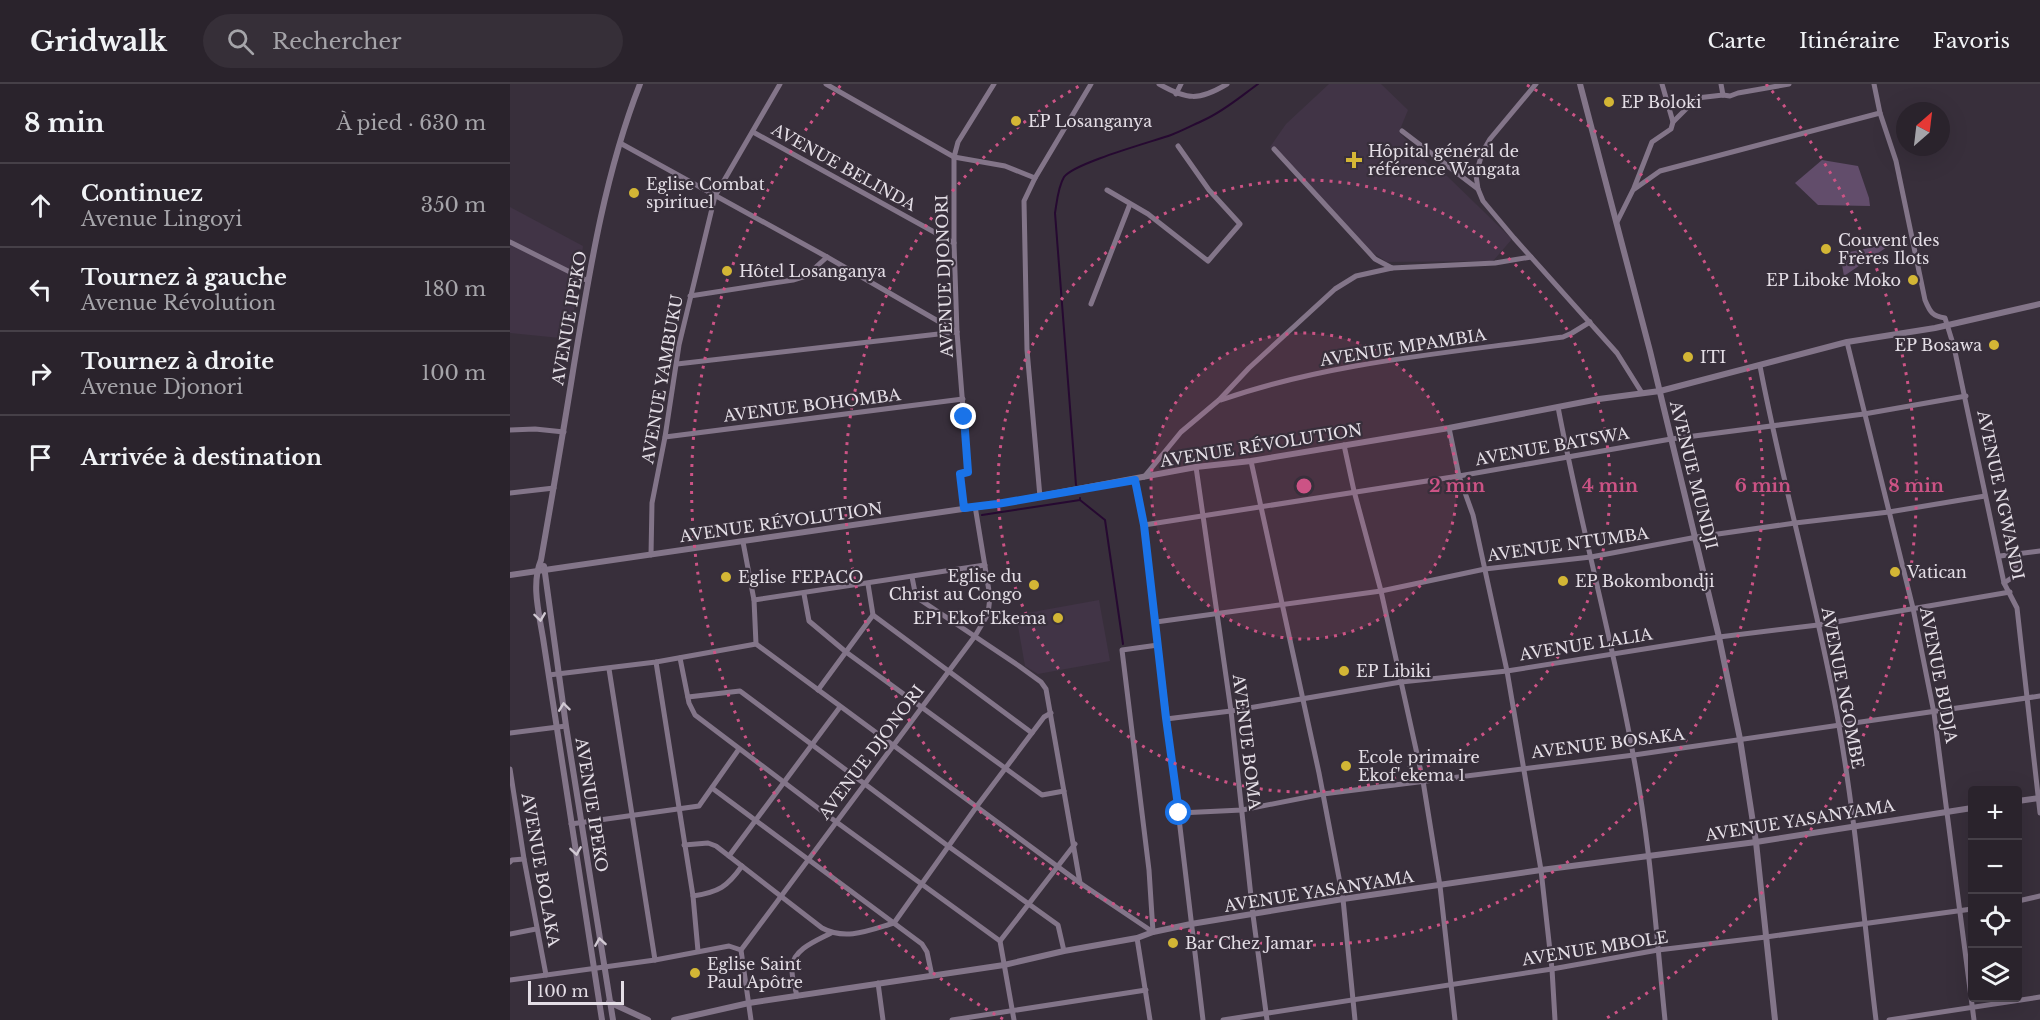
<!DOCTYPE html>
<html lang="fr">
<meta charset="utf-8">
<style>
body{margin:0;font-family:"Libre Baskerville",serif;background:#362f38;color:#f1f3f6}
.controls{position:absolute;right:18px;bottom:18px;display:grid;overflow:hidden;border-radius:6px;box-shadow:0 6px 24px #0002}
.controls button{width:54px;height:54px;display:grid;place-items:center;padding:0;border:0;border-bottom:2px solid #464048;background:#2a232c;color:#f1f3f6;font:30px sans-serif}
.compass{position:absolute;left:1386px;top:18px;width:54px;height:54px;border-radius:50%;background:#2a232c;box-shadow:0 6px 24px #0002;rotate:28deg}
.scale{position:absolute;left:18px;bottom:15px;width:96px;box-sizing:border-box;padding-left:6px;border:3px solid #e4dee6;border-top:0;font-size:16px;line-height:21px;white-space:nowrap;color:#e4dee6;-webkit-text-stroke:4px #382f3b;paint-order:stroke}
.stop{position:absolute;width:18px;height:18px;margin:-14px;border:4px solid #1a73e8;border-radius:50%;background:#fff}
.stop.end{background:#1a73e8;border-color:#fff;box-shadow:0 2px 6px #0008}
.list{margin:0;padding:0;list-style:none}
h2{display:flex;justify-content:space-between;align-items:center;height:78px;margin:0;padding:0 24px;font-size:26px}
h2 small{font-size:20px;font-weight:400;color:#a5a4a9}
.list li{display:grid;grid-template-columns:39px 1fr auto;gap:18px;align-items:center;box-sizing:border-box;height:84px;padding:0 24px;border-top:2px solid #464048}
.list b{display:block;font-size:22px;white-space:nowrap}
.list p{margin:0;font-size:20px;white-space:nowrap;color:#a5a4a9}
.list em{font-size:20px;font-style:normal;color:#a5a4a9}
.icon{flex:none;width:33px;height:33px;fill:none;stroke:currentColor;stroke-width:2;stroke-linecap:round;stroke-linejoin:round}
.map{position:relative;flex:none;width:1530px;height:936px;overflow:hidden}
header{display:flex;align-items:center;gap:36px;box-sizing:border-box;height:84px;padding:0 30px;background:#2a232c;border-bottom:2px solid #464048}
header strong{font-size:28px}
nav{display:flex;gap:33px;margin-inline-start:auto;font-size:21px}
.search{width:420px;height:54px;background:#362f38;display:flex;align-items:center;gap:15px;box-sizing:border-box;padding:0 21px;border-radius:33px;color:#a5a4a9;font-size:22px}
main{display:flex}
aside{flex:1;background:#2a232c}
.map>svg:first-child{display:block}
.built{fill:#413446}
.green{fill:#624d6b}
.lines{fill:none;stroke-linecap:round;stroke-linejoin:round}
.stream{stroke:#260931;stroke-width:2}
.minor{stroke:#837589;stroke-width:5}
.tertiary{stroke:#837589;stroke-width:6}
.oneway{stroke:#d1c9d3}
.route{stroke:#1a73e8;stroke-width:8}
.ring{fill:none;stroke:#cc5385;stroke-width:3;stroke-dasharray:3 6}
.poi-dot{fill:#d3b635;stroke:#382f3b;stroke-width:2}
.labels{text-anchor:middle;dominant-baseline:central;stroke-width:4.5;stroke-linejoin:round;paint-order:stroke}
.poi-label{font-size:16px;fill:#e4dee6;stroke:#382f3b;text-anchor:start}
.street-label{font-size:16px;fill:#e4dee6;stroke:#382f3b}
.centre{fill:#cc5385;stroke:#382f3b;stroke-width:3}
.ring-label{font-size:18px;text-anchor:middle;font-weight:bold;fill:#cc5385;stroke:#382f3b;stroke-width:4.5;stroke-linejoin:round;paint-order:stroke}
</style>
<header>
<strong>Gridwalk</strong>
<div class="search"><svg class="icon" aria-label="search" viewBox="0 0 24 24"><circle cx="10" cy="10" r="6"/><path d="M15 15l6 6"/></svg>Rechercher</div>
<nav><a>Carte</a><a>Itinéraire</a><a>Favoris</a></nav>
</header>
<main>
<aside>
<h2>8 min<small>À pied · 630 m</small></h2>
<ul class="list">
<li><svg class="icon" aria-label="ahead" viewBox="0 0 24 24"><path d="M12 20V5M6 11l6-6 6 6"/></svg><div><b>Continuez</b><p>Avenue Lingoyi</p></div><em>350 m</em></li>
<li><svg class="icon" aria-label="left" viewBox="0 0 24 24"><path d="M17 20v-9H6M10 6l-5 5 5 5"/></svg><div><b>Tournez à gauche</b><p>Avenue Révolution</p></div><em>180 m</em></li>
<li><svg class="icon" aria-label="right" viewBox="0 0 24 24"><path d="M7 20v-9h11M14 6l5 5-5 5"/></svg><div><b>Tournez à droite</b><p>Avenue Djonori</p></div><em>100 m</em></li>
<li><svg class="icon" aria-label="arrive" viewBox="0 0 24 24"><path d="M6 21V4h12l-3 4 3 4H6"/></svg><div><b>Arrivée à destination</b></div></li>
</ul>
</aside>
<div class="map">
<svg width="1530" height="936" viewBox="0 0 1530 936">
<rect width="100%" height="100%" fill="#382f3b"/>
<g class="built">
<polygon points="819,0 871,0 898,26 889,48 930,93 936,91 1002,155 983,177 877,178 851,161 788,90 760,63 776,40"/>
<polygon points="0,123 73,162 60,255 0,249"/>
<polygon points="589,516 600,577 528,590 515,582 506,531"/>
</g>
<g class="green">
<polygon points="1312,76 1348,82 1359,114 1360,122 1308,121 1285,99"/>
<polygon points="1383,159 1334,192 1330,170"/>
</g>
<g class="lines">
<g class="stream">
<path d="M 566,401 L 545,129 C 547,117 548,103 554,93 C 564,79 641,58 661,51 C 672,47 683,41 694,36 C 714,27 730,13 748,0"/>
<polyline points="570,416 595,436 613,560"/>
<polyline points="472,431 570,416 570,414"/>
</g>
<g class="minor">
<polyline points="316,0 444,73 495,82 525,94"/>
<path d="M 649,0 C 677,16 689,17 717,0"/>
<polyline points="1026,0 980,55 972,69 966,91 968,105 973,117 1004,154 1107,269 1132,309"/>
<polyline points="1152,0 1163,38"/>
<polyline points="1211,0 1213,11"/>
<path d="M 1364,0 L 1370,29 L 1386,77 L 1415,216 C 1420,228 1422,232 1435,234 L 1444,263 L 1494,499 L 1507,524 L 1530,729"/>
<polyline points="666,10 671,0"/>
<polyline points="892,47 968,105"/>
<polyline points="243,48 444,159"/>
<polyline points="110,59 317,173 447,248"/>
<polyline points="764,65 865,175 882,184"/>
<polyline points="1124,104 1142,58 1161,45 1163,38 1187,14 1213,11 1220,12 1228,9 1279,0"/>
<polyline points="597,106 638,130 698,177 730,140 699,106 668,62"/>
<polyline points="1107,138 1123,106 1150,87 1370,29"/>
<polyline points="0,158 78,197"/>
<polyline points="180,212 283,196 296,192 317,173"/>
<polyline points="581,220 620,120"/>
<polyline points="1337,258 1403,524 1424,629 1464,936"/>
<polyline points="167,280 446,248"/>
<path d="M 1250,282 C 1273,403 1308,521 1329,642 C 1346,739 1354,838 1366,936"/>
<path d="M 711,316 C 820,278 939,269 1053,253 L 1062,249 L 1080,238"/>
<path d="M 1048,323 C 1070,439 1102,553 1123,670 C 1140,757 1146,847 1155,936"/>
<polyline points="939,344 949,392 963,431 997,587 1031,786 1042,885 1045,936"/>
<polyline points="0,346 25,345 54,348"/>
<polyline points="155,353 453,315"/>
<polyline points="834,361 844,407 871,507 913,697 930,802 945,936"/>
<polyline points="741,377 809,689 833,815 845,936"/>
<polyline points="686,383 721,627 743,831 757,936"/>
<polyline points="634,393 671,348 709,316 739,284 825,205 846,192 882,184 985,179 1021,173"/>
<polyline points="625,396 634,441 693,936"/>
<polyline points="0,409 44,404"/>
<polyline points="530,413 517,266 514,117 525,94 581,0"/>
<polyline points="454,424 450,390 458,388 447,248 444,159 444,73 448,58 484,0"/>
<polyline points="634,441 949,392 1161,355 1354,330 1456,312"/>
<polyline points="233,458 244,516 246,560"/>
<polyline points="141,471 142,419 155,353 169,261 205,112 270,0"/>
<polyline points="1490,472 1530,467"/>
<polyline points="402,493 406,513 509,582 531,598 536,605 570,799"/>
<polyline points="1494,499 1503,493 1508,471"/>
<polyline points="358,500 363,531 522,649"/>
<polyline points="294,510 299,537 336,568 532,711 554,707"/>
<polyline points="244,516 475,481"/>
<polyline points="646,538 871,507 975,485 1081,473 1187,453 1285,439 1379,428 1475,412"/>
<polyline points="170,574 179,619 185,631 325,737 490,857 504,936"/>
<polyline points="146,578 183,812 188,867"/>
<polyline points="99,585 145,876"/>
<polyline points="39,591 146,578 246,560 570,799 643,848"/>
<polyline points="308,606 363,531"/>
<polyline points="178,613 230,607 438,762 548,841 554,867"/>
<polyline points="656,635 721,627 891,598 997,587 1209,553 1308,541 1500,508"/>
<polyline points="0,649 56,642"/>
<polyline points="0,685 14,775 36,891"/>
<polyline points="202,704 412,860 417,868 422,892"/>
<polyline points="669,729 732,726 813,710 1124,671 1530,612"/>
<polyline points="61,740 189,722 229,665"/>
<path d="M 174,761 L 198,759 L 206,762 L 312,844 C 336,857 360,846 384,839 L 467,722 L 534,633 L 541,629"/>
<polyline points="219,772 330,623"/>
<polyline points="0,778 2,776 14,775"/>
<path d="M 183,812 C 209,808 217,803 232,782"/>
<polyline points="1508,817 1530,812"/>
<polyline points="643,848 639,786 612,566 648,561"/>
<polyline points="0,850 26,845"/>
<polyline points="627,854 640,936"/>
<polyline points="490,857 565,760"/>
<polyline points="0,896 145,876 219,862 231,866"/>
<polyline points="368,899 373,936"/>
<path d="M 287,912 C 285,903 281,892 282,883 C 283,865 308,856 321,849"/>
<polyline points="241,936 231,866 465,552 478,530 480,513 465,422"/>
<polyline points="442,936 636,906"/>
<polyline points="713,936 1042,885 1148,866 1256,853 1462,825"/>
<polyline points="1379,936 1530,913"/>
</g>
<g class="tertiary">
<polyline points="1070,0 1140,267 1209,553 1230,655 1246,758 1265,936"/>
<polyline points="34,482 56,642 103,936"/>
<polyline points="0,491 487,420 686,383 741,377 939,344 1089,315 1150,307 1337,258 1425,244 1530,220"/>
<polyline points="1508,717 1530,714"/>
<polyline points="99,918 138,936"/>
<path d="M 92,936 L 33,554 C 29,529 21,500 31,476 C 42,413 53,350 63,287 C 79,190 94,92 130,0"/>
<polyline points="164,936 239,919 494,881 554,867 627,854 643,848 681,840 833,815 1031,786 1246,758 1462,724"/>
</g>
</g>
<defs><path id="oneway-chevron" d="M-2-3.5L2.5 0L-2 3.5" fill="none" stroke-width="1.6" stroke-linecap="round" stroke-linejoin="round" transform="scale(1.5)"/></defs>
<g class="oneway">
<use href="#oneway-chevron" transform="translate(30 533) rotate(82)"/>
<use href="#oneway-chevron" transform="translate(54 623) rotate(-97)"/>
<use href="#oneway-chevron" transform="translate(66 767) rotate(81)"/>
<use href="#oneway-chevron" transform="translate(90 858) rotate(-99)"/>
</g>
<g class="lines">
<polyline class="route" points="454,333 458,388 450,390 454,424 487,420 625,396 634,441 656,634 669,729"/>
</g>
<circle cx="794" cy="402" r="153" fill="#cc5385" fill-opacity=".12"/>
<g class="ring">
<circle cx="794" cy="402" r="153"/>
<circle cx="794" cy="402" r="306"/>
<path d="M1017 1A459 459 0 1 1 571 1"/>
<path d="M493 935A612 612 0 0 1 332 0M1256 0A612 612 0 0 1 1095 935"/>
</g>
<g class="poi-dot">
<circle cx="1099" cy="18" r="6"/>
<circle cx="506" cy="37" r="6"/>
<path d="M841 67h6v6h6v6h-6v6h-6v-6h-6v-6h6z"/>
<circle cx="124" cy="109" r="6"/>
<circle cx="1316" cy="165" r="6"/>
<circle cx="217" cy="187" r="6"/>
<circle cx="1403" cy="196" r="6"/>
<circle cx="1484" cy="261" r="6"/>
<circle cx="1178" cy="273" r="6"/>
<circle cx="1385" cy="488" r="6"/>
<circle cx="216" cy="493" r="6"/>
<circle cx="1053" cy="497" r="6"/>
<circle cx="524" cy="501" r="6"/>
<circle cx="548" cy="534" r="6"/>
<circle cx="834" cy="587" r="6"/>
<circle cx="836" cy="682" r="6"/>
<circle cx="663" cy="859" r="6"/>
<circle cx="185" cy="889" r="6"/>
</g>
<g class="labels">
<g class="poi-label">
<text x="1111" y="18">EP Boloki</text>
<text x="518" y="37">EP Losanganya</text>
<text x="858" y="67">Hôpital général de<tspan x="858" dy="18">référence Wangata</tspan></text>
<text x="136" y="100">Eglise Combat<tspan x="136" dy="18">spirituel</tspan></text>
<text x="1328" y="156">Couvent des<tspan x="1328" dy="18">Frères Ilots</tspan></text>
<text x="229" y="187">Hôtel Losanganya</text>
<text x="1391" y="196" text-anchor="end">EP Liboke Moko</text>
<text x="1472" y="261" text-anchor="end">EP Bosawa</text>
<text x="1190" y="273">ITI</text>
<text x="1397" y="488">Vatican</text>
<text x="512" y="492" text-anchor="end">Eglise du<tspan x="512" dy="18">Christ au Congo</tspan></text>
<text x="228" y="493">Eglise FEPACO</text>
<text x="1065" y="497">EP Bokombondji</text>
<text x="536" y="534" text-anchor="end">EP1 Ekof'Ekema</text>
<text x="846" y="587">EP Libiki</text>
<text x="848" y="673">Ecole primaire<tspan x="848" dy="18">Ekof'ekema 1</tspan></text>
<text x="675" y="859">Bar Chez Jamar</text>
<text x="197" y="880">Eglise Saint<tspan x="197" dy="18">Paul Apôtre</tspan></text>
</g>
<g class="street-label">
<text transform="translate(334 83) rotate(29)">AVENUE BELINDA</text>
<text transform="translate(434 192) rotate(-92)">AVENUE DJONORI</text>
<text transform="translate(59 234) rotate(-80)">AVENUE IPEKO</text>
<text transform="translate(893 263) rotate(-9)">AVENUE MPAMBIA</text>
<text transform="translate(152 295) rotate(-80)">AVENUE YAMBUKU</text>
<text transform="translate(302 321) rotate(-7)">AVENUE BOHOMBA</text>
<text transform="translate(751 361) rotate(-9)">AVENUE RÉVOLUTION</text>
<text transform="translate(1042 362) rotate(-10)">AVENUE BATSWA</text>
<text transform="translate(1184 391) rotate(76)">AVENUE MUNDJI</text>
<text transform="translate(1491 411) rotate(78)">AVENUE NGWANDI</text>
<text transform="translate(271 438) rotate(-8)">AVENUE RÉVOLUTION</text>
<text transform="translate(1058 460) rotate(-8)">AVENUE NTUMBA</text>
<text transform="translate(1076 560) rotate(-9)">AVENUE LALIA</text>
<text transform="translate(1429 591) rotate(79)">AVENUE BUDJA</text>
<text transform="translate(1333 604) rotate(79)">AVENUE NGOMBE</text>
<text transform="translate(737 658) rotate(83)">AVENUE BOMA</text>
<text transform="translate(1098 659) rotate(-7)">AVENUE BOSAKA</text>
<text transform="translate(361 668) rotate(-53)">AVENUE DJONORI</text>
<text transform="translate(82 721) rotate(81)">AVENUE IPEKO</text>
<text transform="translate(1290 736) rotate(-9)">AVENUE YASANYAMA</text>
<text transform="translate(31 786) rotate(80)">AVENUE BOLAKA</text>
<text transform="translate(809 807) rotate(-9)">AVENUE YASANYAMA</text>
<text transform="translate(1085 864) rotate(-9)">AVENUE MBOLE</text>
</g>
</g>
<circle cx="794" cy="402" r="9" class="centre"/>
<g class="ring-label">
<text x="947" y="408">2 min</text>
<text x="1100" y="408">4 min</text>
<text x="1253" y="408">6 min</text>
<text x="1406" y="408">8 min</text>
</g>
</svg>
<div class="controls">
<button>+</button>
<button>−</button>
<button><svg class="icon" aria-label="locate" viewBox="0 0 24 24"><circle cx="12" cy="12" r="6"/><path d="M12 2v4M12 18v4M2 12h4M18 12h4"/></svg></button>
<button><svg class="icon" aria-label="layers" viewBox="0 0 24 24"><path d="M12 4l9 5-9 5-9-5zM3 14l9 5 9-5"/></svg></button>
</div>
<svg class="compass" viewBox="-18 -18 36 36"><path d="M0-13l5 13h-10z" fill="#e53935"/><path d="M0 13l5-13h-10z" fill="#a5a4a9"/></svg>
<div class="scale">100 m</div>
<div class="stop" style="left:669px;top:729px"></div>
<div class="stop end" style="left:454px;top:333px"></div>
</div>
</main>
